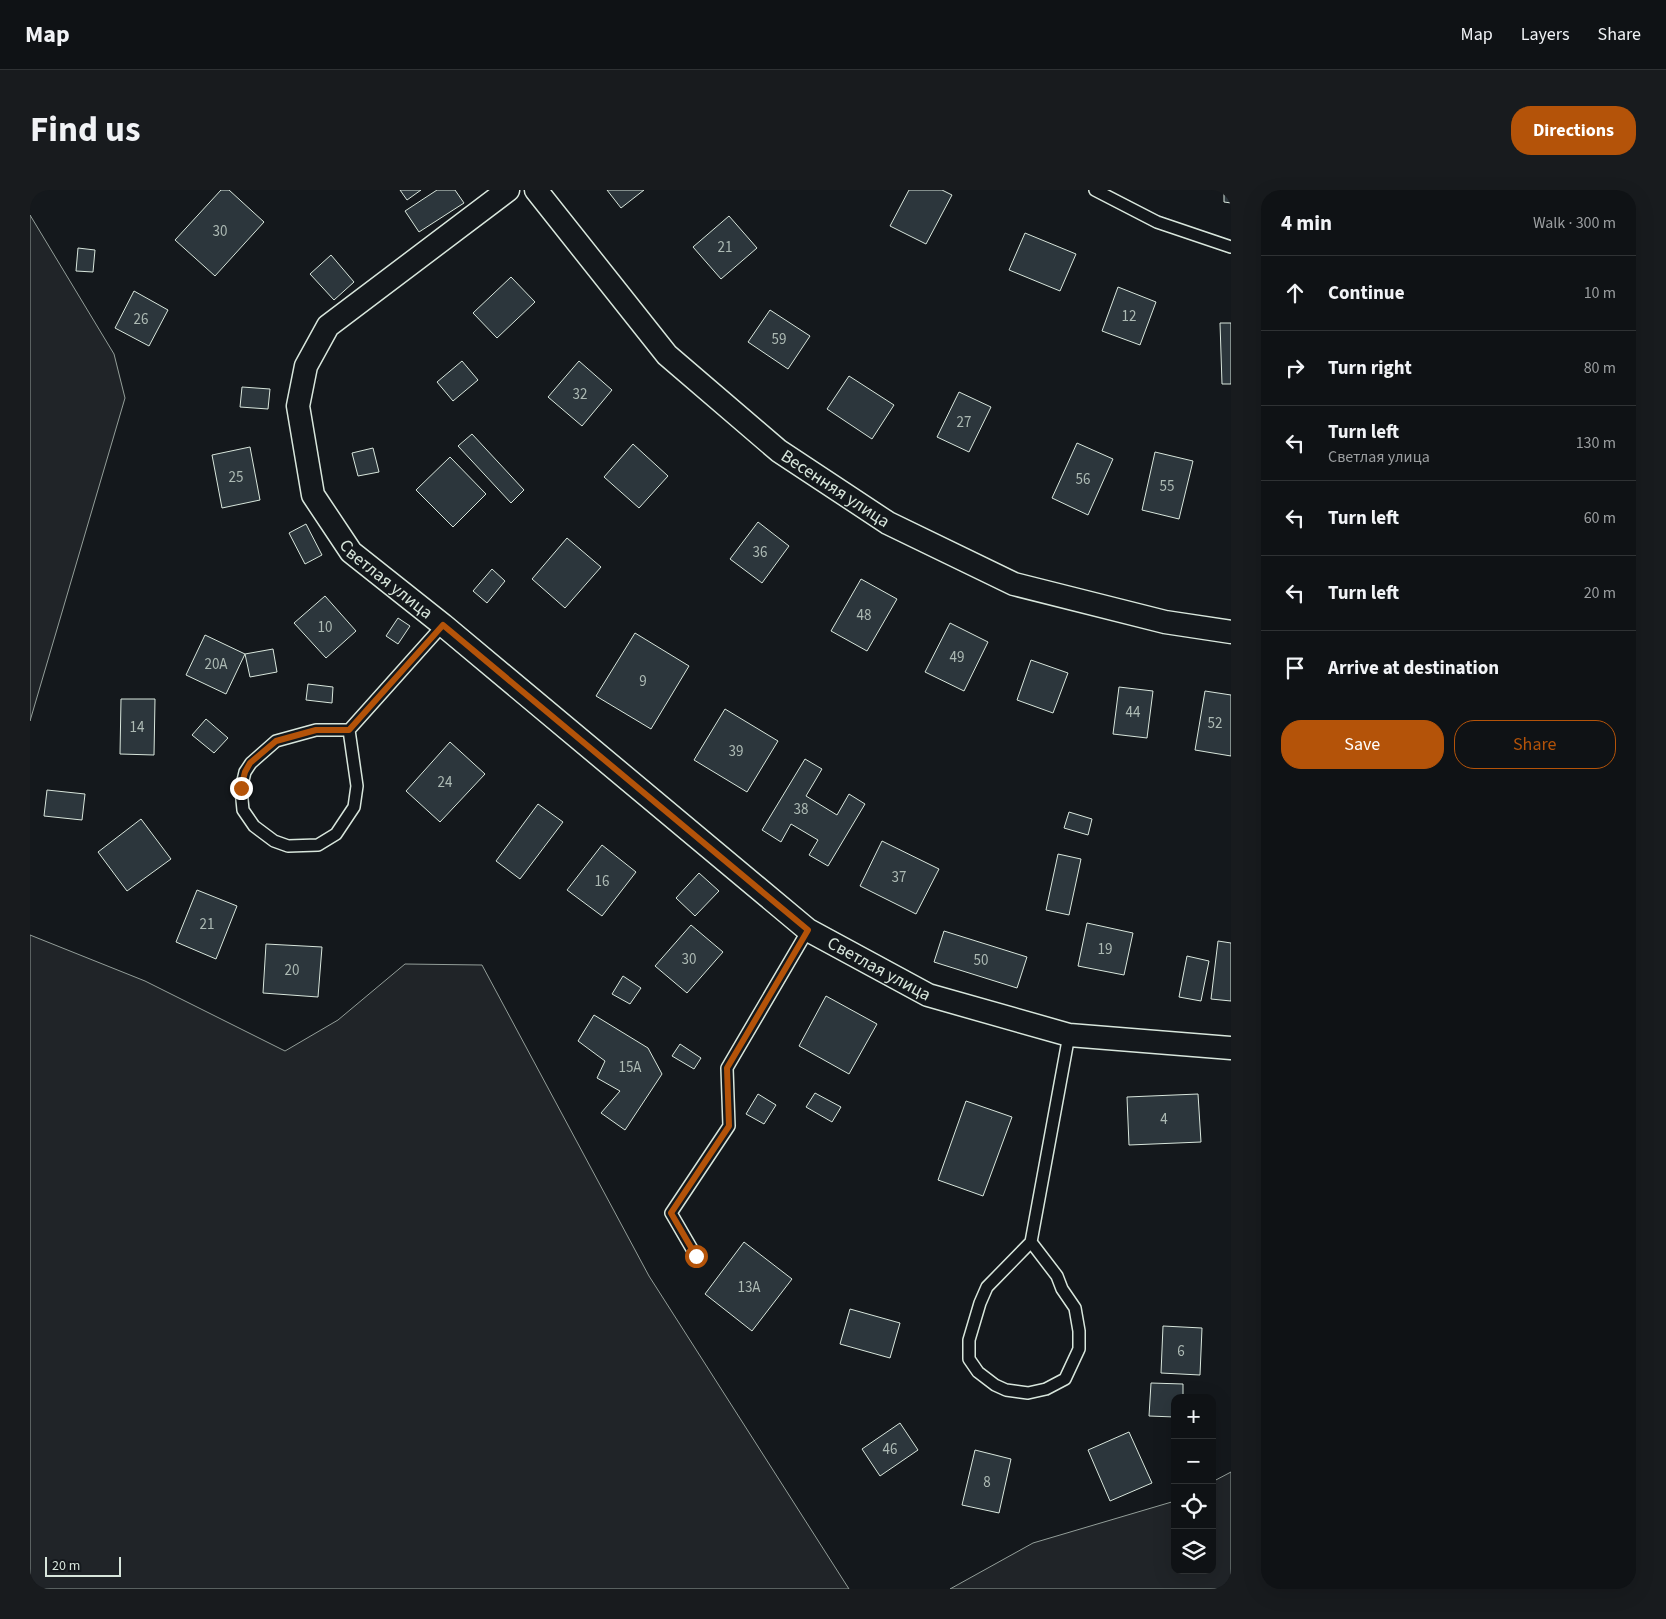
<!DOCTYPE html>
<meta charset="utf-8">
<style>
body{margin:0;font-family:"Source Sans 3",sans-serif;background:#181b1e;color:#f1f3f6}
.controls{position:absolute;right:15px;bottom:15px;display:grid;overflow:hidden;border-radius:10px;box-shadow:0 5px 20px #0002}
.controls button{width:45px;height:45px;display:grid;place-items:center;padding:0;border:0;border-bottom:1px solid #2f3234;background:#0f1215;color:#f1f3f6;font:25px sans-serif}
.scale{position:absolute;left:15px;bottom:12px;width:76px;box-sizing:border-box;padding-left:5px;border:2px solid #d8e6dc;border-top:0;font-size:14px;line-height:18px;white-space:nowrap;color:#d8e6dc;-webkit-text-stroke:4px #14181c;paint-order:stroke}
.stop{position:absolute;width:15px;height:15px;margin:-11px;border:4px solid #b45309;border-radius:50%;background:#fff}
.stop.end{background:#b45309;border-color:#fff;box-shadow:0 1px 5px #0008}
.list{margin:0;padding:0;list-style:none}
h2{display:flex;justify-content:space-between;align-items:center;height:65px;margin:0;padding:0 20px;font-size:21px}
h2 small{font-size:16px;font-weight:400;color:#9b9ea0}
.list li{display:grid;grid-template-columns:32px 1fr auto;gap:15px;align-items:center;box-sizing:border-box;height:75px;padding:0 20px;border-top:1px solid #2f3234}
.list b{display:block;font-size:19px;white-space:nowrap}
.list p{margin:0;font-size:16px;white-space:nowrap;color:#9b9ea0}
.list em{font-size:16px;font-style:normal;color:#9b9ea0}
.actions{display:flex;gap:10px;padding:15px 20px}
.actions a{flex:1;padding:11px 0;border:1px solid #b45309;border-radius:20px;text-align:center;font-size:18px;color:#b45309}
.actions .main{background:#b45309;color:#fff}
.icon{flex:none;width:28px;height:28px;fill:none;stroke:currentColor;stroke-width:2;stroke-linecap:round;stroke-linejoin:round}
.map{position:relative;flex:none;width:1201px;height:1399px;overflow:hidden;border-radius:20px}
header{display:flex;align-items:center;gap:30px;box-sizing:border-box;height:70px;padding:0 25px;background:#0f1215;border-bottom:1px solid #2f3234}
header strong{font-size:24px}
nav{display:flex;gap:28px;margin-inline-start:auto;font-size:18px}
.intro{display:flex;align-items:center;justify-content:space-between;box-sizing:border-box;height:120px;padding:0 30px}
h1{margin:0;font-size:35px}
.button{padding:12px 22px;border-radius:20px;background:#b45309;color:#fff;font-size:18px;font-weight:700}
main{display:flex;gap:30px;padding:0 30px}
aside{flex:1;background:#0f1215;border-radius:20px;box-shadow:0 5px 20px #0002}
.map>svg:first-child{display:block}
.green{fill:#202428;stroke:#939e99}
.building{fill:#2c363c;stroke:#d8e6dc}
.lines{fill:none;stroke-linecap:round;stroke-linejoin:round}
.service-casing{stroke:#d8e6dc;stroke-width:14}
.minor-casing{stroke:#d8e6dc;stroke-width:25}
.service{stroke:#14181c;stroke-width:11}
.minor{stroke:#14181c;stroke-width:22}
.route{stroke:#b45309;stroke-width:6}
.labels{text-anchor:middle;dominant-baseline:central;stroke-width:4;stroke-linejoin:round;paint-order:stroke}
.number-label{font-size:15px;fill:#adbab4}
.street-label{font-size:18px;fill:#d8e6dc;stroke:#14181c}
</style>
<header>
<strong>Map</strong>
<nav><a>Map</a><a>Layers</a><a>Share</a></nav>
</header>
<div class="intro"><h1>Find us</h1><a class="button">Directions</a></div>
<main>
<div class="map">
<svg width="1201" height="1399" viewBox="0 0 1201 1399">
<rect width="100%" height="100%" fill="#14181c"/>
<g class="green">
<polygon points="0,25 84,164 95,208 0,531"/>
<polygon points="0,745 115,791 255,861 308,830 375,774 452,775 619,1086 819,1399 0,1399"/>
<polygon points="1201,1282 1201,1399 920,1399 1003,1353 1145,1311 1145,1380 1182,1380 1182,1292"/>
</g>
<g class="building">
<polygon points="191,0 199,0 234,32 185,86 145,50"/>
<polygon points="370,0 391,0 377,10"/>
<polygon points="407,0 425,0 434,13 389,42 375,21"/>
<polygon points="577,0 614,0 591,18"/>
<polygon points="879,0 912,0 922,5 896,54 860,36"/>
<polygon points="1194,0 1201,0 1201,13 1194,12"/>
<polygon points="699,26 727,58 691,89 663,57"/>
<polygon points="995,43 1046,64 1030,101 979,80"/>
<polygon points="48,58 65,60 63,82 46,81"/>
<polygon points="301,65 324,92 304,110 280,84"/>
<polygon points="481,87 505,112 467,148 443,123"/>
<polygon points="1088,97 1126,112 1110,155 1072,141"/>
<polygon points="104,101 138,120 119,156 85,138"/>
<polygon points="740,120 780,146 758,179 718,152"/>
<polygon points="1190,133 1201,133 1201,194 1192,194"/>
<polygon points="432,171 448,190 423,211 407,192"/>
<polygon points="549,171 582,200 552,236 518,207"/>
<polygon points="819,186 864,215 842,249 797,219"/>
<polygon points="212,197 240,199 238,219 210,217"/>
<polygon points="929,202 961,217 939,262 907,247"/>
<polygon points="442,244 494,300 481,313 428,256"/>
<polygon points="1047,253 1083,269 1058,325 1022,308"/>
<polygon points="603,254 638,286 609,318 574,287"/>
<polygon points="220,257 230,310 192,318 182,265"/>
<polygon points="343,258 349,282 328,286 322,263"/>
<polygon points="1125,262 1163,271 1149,329 1112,320"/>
<polygon points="420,267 456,304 423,337 386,300"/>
<polygon points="728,332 759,356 732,393 700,369"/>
<polygon points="276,334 292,365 275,374 259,343"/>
<polygon points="537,348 571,377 535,418 502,389"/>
<polygon points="462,379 475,391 457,413 443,401"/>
<polygon points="831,389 867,409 837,461 801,441"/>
<polygon points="295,406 326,441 296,468 264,433"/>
<polygon points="368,428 380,436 368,454 356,446"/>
<polygon points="920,433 958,452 934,501 895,482"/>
<polygon points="605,443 659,476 621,539 566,506"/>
<polygon points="175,445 215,464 196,504 156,485"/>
<polygon points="243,459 247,482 220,487 215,464"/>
<polygon points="1001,470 1038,483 1023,523 987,510"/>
<polygon points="278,494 303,497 302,513 276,510"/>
<polygon points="1089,497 1123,501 1117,548 1083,544"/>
<polygon points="1175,501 1201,505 1201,566 1165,560"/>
<polygon points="91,509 125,509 124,565 90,564"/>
<polygon points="695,519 748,551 717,602 664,570"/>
<polygon points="176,529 198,548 184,563 162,545"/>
<polygon points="420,552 455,584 410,632 376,601"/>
<polygon points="775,569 792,579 776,606 807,625 819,604 835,614 798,676 779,665 788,650 761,634 751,652 732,640"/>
<polygon points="17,600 55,604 52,630 14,626"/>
<polygon points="508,614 533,632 490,689 466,671"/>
<polygon points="1039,622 1062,629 1058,645 1034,638"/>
<polygon points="111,629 141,669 97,701 68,662"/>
<polygon points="852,651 909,679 886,724 830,696"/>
<polygon points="572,655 606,682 572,726 537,700"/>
<polygon points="1028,664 1051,669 1039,725 1016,720"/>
<polygon points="669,683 689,701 665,726 646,708"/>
<polygon points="167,700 207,716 186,769 146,752"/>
<polygon points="1057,733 1103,743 1094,785 1048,776"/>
<polygon points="661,735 693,762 657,803 625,776"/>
<polygon points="914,741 997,767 987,798 904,772"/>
<polygon points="1188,751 1201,753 1201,811 1181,809"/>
<polygon points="236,754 292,757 288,807 233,803"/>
<polygon points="1157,766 1179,771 1171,811 1149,807"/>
<polygon points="593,786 611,798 600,814 582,804"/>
<polygon points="796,806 847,834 819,884 769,856"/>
<polygon points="564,825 618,858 632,884 595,940 571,923 590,901 567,888 575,871 548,851"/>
<polygon points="650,854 671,868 664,879 642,866"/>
<polygon points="785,903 811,917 802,932 776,917"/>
<polygon points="728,904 746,915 734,934 716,924"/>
<polygon points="1168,904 1171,952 1099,955 1097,907"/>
<polygon points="936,911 982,927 953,1006 908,990"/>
<polygon points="714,1052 762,1089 722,1141 675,1104"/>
<polygon points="820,1119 870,1133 860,1168 810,1154"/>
<polygon points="1133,1136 1172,1138 1170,1185 1131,1183"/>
<polygon points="1121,1193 1153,1194 1153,1208 1145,1208 1145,1227 1119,1226"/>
<polygon points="870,1233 888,1260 850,1286 832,1259"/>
<polygon points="1099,1242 1122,1293 1080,1311 1058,1260"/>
<polygon points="945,1260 981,1269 969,1323 932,1315"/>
</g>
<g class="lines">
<defs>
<g id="service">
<polyline points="1065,0 1127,32 1201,57"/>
<polyline points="319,540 327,596 324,617 306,644 288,655 258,656 244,651 224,636 213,620 211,599 215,582 221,573 246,551 286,540 319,540 413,435"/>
<polyline points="1001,1052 1027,1086 1032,1099 1045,1118 1049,1141 1049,1159 1035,1189 1016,1199 998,1203 976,1200 965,1195 948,1182 939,1169 939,1150 950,1113 957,1097 1001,1052 1039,845"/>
<polyline points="666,1066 641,1023 699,936 697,878 778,740"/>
</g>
<g id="minor">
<path id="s1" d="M 478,0 L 298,136 L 276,176 L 268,216 L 283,305 L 321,362 L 413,435 L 778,740 L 898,805 L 1039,845 L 1201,858"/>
<path id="s2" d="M 506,0 L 637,165 L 749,261 L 858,333 L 984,394 L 1135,432 L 1201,442"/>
</g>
</defs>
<use href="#service" class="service-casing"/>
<use href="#minor" class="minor-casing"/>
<use href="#service" class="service"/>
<use href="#minor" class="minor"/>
</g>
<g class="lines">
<polyline class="route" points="211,598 215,582 220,573 246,551 286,540 319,540 413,435 778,740 697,878 699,936 641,1023 666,1066"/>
</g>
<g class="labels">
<g class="number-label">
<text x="190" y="41">30</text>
<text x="695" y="57">21</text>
<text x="1099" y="126">12</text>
<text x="111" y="129">26</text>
<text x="749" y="149">59</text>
<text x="550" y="204">32</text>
<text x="934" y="232">27</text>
<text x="206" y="287">25</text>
<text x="1053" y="289">56</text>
<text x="1137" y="296">55</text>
<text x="730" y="362">36</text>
<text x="834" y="425">48</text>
<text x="295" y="437">10</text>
<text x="927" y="467">49</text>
<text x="186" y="474">20А</text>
<text x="613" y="491">9</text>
<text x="1103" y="522">44</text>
<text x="1185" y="533">52</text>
<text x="107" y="537">14</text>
<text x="706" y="561">39</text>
<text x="415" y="592">24</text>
<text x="771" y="619">38</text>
<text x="869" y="687">37</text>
<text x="572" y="691">16</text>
<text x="177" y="734">21</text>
<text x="1075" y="759">19</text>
<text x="659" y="769">30</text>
<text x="951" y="770">50</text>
<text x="262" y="780">20</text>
<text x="600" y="877">15А</text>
<text x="1134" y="929">4</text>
<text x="719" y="1097">13А</text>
<text x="1151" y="1161">6</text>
<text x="860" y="1259">46</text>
<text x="957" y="1292">8</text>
</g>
<g class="street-label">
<text stroke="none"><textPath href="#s2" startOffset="426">Весенняя улица</textPath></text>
<text stroke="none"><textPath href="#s1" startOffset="515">Светлая улица</textPath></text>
<text stroke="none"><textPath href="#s1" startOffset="1145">Светлая улица</textPath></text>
</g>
</g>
</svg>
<div class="controls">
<button>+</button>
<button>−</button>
<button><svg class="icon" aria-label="locate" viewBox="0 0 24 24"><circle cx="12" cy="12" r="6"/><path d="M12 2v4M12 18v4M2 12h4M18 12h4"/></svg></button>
<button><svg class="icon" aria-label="layers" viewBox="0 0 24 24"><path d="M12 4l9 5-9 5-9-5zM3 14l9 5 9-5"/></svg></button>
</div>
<div class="scale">20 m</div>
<div class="stop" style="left:666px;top:1066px"></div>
<div class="stop end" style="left:211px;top:598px"></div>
</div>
<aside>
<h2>4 min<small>Walk · 300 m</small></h2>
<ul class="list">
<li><svg class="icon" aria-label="ahead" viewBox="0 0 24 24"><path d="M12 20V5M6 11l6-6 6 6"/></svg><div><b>Continue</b></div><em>10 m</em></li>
<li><svg class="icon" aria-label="right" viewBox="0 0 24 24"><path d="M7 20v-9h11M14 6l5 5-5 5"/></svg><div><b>Turn right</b></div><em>80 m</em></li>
<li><svg class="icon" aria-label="left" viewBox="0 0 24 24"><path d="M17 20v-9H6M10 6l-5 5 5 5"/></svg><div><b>Turn left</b><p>Светлая улица</p></div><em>130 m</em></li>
<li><svg class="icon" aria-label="left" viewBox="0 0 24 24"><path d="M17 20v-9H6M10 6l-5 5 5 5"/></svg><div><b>Turn left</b></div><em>60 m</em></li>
<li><svg class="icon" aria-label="left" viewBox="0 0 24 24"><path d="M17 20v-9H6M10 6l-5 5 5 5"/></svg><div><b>Turn left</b></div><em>20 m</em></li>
<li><svg class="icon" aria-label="arrive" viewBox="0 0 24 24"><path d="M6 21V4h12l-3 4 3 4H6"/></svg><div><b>Arrive at destination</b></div></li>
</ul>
<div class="actions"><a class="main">Save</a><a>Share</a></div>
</aside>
</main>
